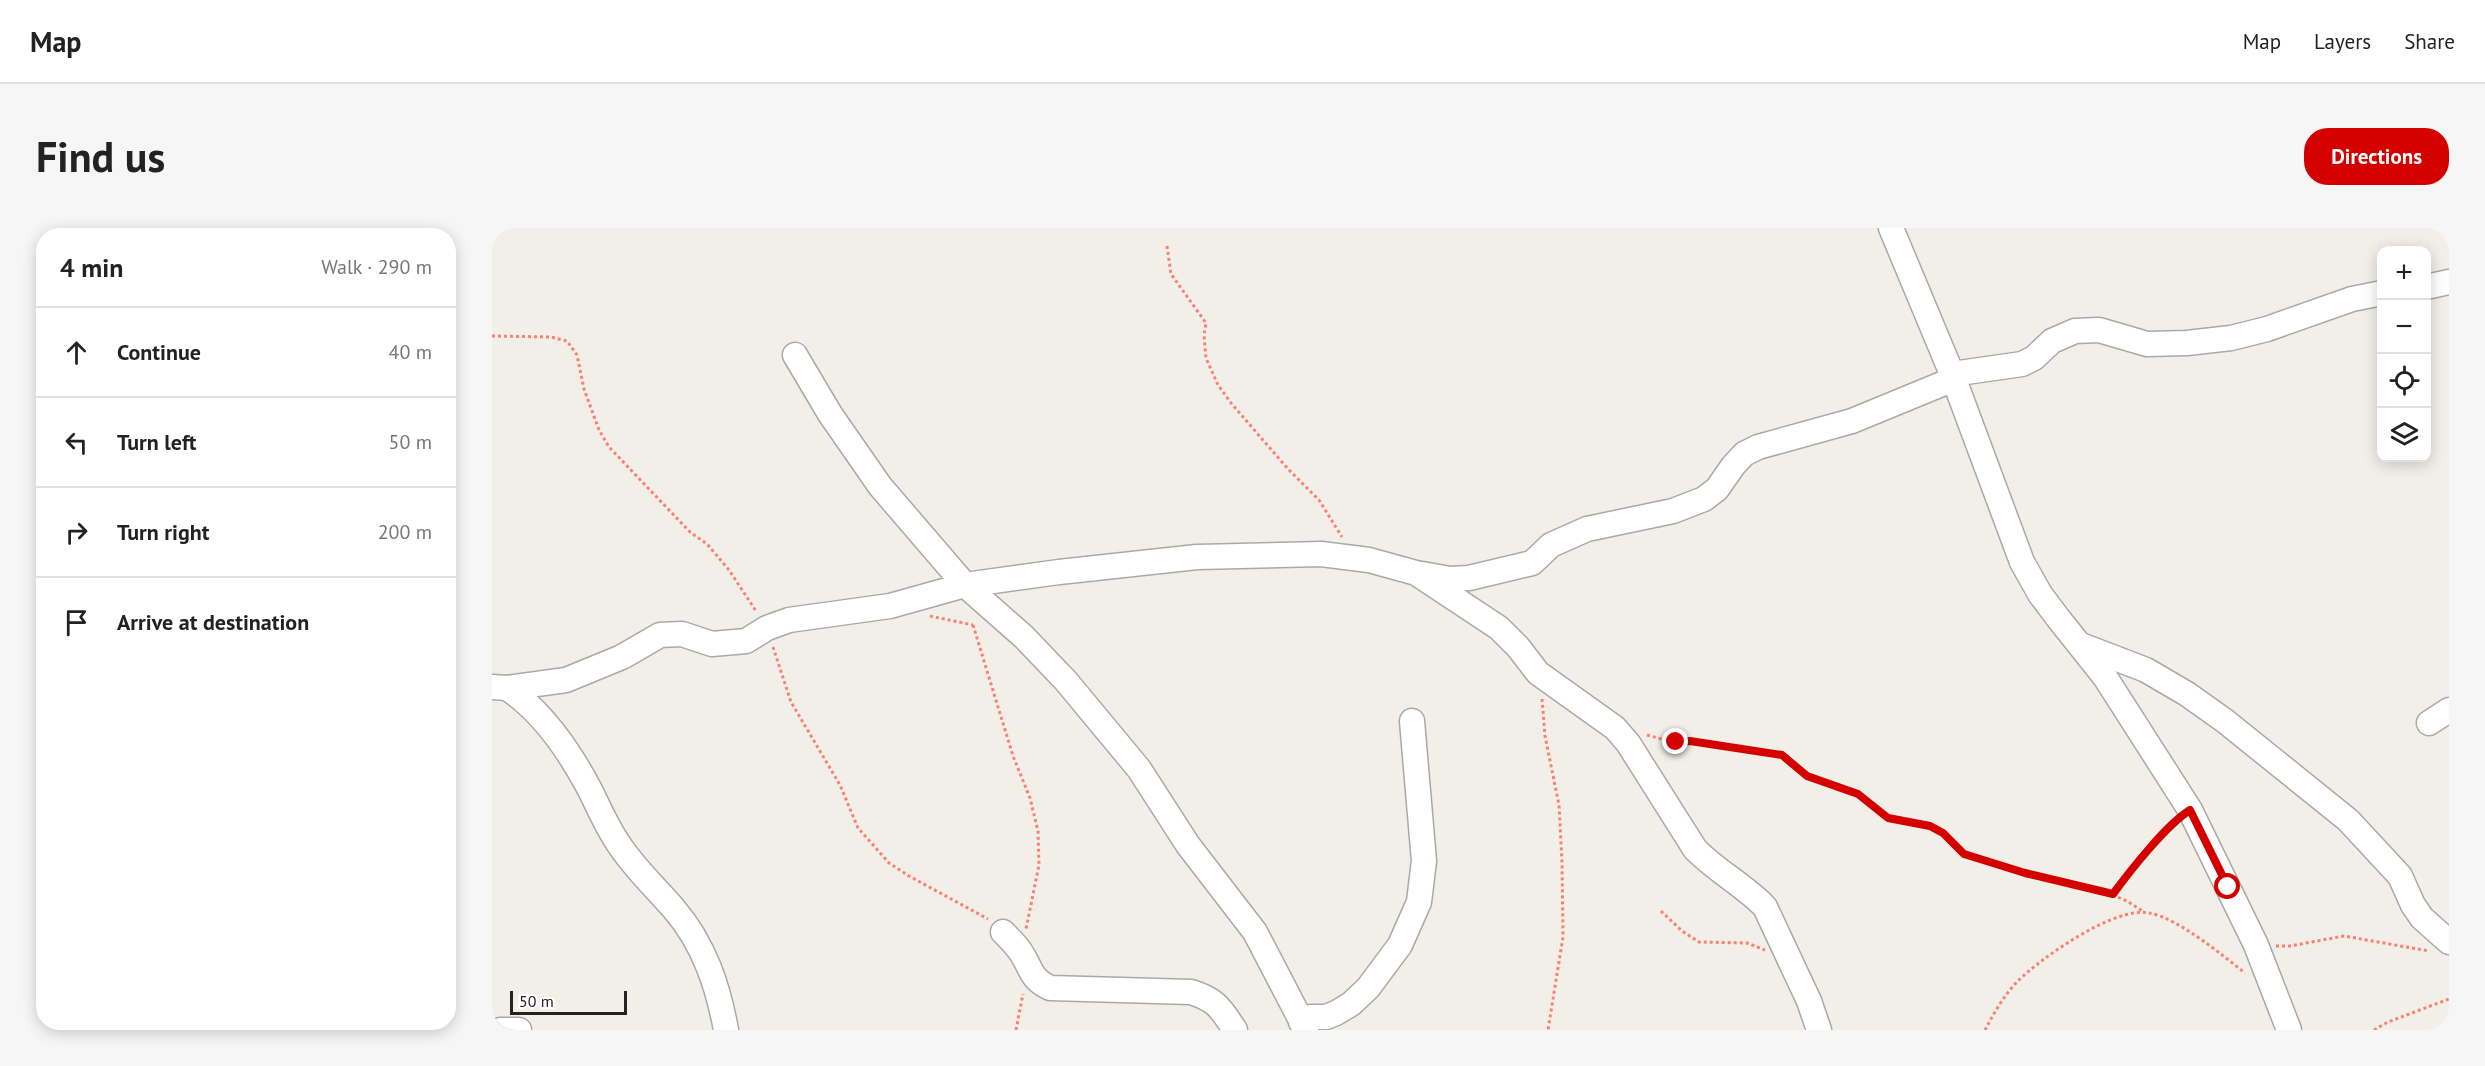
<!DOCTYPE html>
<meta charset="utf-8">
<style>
body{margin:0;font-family:"PT Sans",sans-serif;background:#f6f6f6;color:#222}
.controls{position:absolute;right:18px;top:18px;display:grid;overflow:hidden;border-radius:12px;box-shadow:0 3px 15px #0003}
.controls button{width:54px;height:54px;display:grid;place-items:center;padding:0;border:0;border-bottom:2px solid #e0e0e0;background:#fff;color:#222;font:30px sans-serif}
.scale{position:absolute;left:18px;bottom:15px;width:117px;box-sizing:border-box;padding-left:6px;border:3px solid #222;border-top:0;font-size:16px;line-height:21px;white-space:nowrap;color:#222;-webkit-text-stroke:4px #fff;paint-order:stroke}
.stop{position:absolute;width:18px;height:18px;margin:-14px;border:4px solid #d40000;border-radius:50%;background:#fff}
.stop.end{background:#d40000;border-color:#fff;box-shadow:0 2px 6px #0008}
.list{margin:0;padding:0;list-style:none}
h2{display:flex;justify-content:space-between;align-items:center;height:78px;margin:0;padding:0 24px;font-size:26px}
h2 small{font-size:20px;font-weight:400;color:#767676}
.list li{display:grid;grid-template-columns:39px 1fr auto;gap:18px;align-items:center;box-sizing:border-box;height:90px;padding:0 24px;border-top:2px solid #e0e0e0}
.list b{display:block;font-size:22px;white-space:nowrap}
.list em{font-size:20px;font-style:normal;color:#767676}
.icon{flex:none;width:33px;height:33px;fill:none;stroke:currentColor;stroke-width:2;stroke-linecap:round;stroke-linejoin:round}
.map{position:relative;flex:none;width:1957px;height:802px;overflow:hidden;border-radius:24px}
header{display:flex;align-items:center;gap:36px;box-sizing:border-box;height:84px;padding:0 30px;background:#fff;border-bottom:2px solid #e0e0e0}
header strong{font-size:28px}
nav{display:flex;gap:33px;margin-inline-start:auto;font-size:21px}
.intro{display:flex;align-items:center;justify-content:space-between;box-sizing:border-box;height:144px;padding:0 36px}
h1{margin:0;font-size:42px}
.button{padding:15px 27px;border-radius:24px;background:#d40000;color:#fff;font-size:21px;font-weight:700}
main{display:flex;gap:36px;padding:0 36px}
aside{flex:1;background:#fff;border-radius:24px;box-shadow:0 3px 15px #0003}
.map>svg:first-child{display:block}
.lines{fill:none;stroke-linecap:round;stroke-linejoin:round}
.minor-casing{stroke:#a9a9a9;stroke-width:27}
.path{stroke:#fa8072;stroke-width:3;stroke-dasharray:3 3;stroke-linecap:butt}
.minor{stroke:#fff;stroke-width:24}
.route{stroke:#d40000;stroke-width:8}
</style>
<header>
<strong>Map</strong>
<nav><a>Map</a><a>Layers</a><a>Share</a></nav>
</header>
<div class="intro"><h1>Find us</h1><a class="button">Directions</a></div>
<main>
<aside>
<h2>4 min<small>Walk · 290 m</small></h2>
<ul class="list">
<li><svg class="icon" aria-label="ahead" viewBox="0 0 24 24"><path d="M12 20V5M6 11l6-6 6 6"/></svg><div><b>Continue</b></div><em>40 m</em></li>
<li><svg class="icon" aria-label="left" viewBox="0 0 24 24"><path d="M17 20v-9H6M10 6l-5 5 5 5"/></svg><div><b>Turn left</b></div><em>50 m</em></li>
<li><svg class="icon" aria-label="right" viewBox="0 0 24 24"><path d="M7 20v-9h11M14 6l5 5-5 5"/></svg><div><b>Turn right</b></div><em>200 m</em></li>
<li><svg class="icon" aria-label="arrive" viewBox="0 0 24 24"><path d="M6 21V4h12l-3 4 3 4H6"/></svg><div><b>Arrive at destination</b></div></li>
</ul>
</aside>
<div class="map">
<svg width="1957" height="802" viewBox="0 0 1957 802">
<rect width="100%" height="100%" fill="#f2efe9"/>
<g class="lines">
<defs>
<g id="minor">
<polyline points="1399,0 1460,146 1530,334 1548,366 1566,390 1613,449 1698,582 1764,717 1797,802"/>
<polyline points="1934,59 1957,54"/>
<polyline points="303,127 338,186 388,258 473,357 532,409 574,453 647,541 696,617 763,704 814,802"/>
<polyline points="1460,146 1530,136 1542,130 1560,113 1583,103 1607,102 1655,116 1695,115 1739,110 1775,101 1860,71 1890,65"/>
<polyline points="930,346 958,351 977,350 1040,335 1059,317 1095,301 1181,283 1212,271 1225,261 1241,238 1252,226 1266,219 1360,193 1462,151"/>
<polyline points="1589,417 1654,442 1695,466 1733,493 1856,592 1908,648 1921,677 1930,690 1957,714"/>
<path d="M 0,459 L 15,460 L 74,452 L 130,429 L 168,407 L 190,406 L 220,416 L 254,413 L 275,400 L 297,392 L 398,378 L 473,357 L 567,344 L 705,329 L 829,326 L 877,332 L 924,345 L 1007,400 L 1026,419 L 1046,445 L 1123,500 L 1136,515 L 1203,621 C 1224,643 1252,657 1273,679 L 1317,773 L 1327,802"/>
<path d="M 15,460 C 51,484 78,524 98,562 C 107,580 115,599 126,615 C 142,640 163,659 182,681 C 212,716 226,758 234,802"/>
<polyline points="1937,495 1957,482"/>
<path d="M 511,704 C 517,710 523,716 528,723 C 540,740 537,750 558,760 L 699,764 C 725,772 729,781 743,802"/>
<polyline points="809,794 819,789 834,789 844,785 859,776 876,760 908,717 927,674 932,633 920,493"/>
<polyline points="8,802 27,802"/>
</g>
</defs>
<use href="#minor" class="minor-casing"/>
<g class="path">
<polyline points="675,18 679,46 714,95 712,107 714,130 726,157 739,175 796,241 827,272 850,309"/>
<polyline points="0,108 59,109 75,113 85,127 92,161 107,202 117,219 198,304 215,316 237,342 264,383"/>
<polyline points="438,388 481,397"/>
<polyline points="481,397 521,528 538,570 546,603 547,637 534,701"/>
<polyline points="281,419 299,474 348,557 366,600 397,635 417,648 496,691"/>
<polyline points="1050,471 1053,508 1067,577 1070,634 1071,709 1056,802"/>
<polyline points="1155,507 1184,515 1198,513 1290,527 1315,548 1366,566 1396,590 1439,598 1451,605 1472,626 1533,645 1613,664 1635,673 1652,684"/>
<polyline points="1621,666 1650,631 1683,595"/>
<polyline points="1169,683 1190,703 1207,714 1255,715 1273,722"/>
<polyline points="1784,718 1798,718 1852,708 1937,723"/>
<polyline points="524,802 531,766"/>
<path d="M 1493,802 C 1502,785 1512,767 1526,753 C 1550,729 1623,678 1657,685 C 1686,690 1730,727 1753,745"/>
<polyline points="1882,802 1896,794 1957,771"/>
</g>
<use href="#minor" class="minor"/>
</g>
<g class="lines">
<path class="route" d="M 1184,514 L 1198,513 L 1290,527 L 1315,548 L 1366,566 L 1396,590 L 1438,598 L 1451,605 L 1472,626 L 1533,645 L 1621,666 C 1638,643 1674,597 1698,582 L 1736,659"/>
</g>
</svg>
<div class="controls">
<button>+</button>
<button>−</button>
<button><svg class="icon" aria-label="locate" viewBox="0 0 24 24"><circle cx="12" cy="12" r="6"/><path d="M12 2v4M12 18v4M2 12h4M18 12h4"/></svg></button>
<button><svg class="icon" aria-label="layers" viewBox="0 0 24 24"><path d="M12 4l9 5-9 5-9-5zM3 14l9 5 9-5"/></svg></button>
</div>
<div class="scale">50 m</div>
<div class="stop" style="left:1736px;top:659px"></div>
<div class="stop end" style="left:1184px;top:514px"></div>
</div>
</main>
